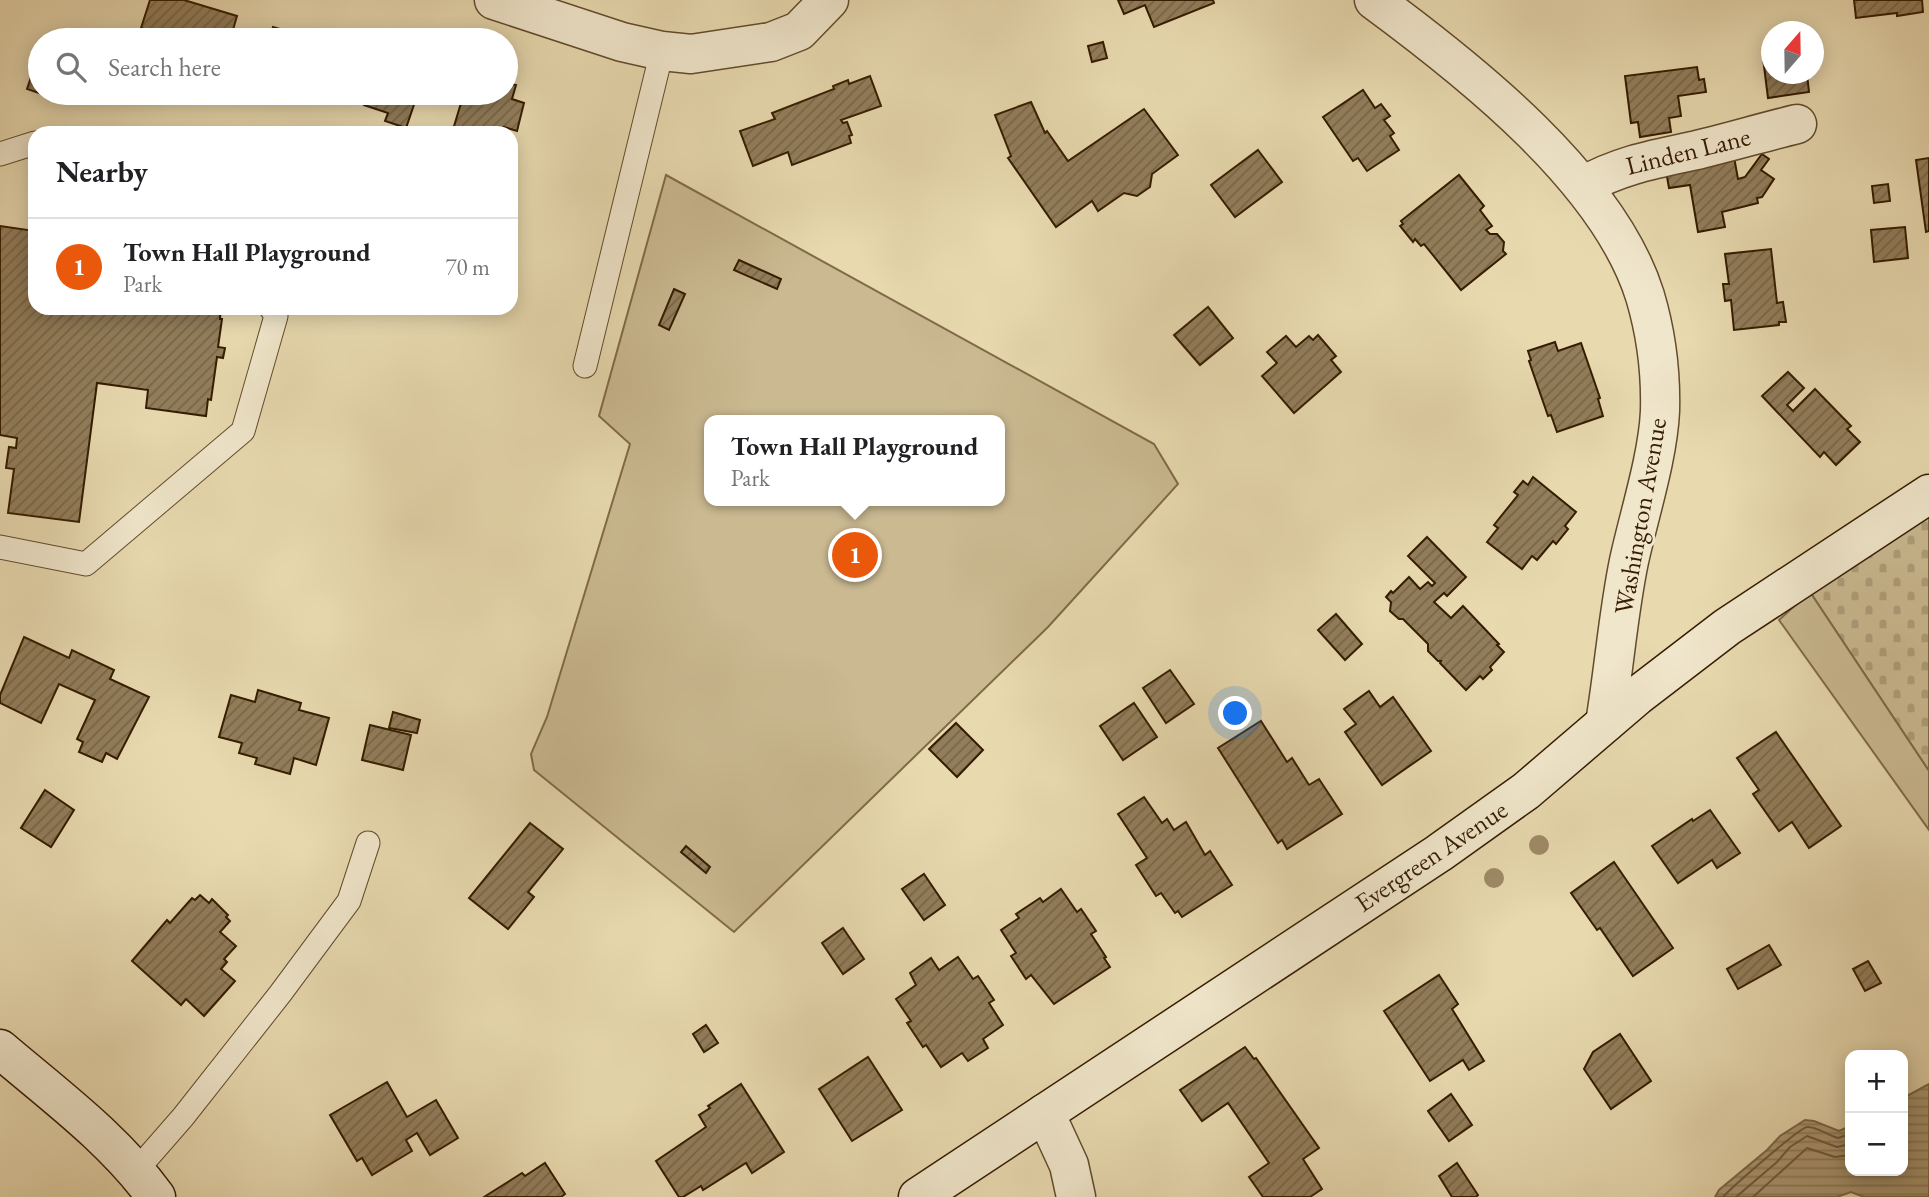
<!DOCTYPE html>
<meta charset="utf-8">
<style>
body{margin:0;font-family:"EB Garamond",serif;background:#f2f2f2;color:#202124}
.controls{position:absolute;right:21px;bottom:21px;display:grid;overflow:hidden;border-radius:14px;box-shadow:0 4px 18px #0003}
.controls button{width:63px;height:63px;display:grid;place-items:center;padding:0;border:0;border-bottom:2px solid #e0e0e0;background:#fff;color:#202124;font:35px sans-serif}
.compass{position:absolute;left:1761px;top:21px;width:63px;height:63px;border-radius:50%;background:#fff;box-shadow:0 4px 18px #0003;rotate:20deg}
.you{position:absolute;left:1236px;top:714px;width:24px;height:24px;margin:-18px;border:5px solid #fff;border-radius:50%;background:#1a73e8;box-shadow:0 0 0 10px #1a73e833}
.badge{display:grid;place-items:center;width:46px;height:46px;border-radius:50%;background:#ea580c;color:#fff;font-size:23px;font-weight:700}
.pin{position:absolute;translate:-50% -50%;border:4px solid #fff;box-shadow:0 2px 7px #0006}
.popup{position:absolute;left:704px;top:415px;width:301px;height:91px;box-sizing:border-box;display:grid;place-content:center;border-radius:14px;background:#fff;filter:drop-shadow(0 2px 5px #0005);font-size:23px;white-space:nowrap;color:#757577}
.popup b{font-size:26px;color:#202124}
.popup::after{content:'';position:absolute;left:50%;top:100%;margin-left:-14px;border:14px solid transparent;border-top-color:#fff}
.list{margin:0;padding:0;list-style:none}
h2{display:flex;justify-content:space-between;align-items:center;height:91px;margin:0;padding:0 28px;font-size:30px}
h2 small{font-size:23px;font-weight:400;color:#757577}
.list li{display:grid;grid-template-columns:46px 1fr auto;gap:21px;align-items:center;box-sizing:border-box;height:98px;padding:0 28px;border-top:2px solid #e0e0e0}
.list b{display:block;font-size:26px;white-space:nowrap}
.list p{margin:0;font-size:23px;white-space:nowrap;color:#757577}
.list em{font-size:23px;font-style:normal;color:#757577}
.icon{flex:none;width:38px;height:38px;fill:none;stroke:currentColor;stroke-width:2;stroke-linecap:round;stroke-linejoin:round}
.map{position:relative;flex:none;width:1929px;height:1197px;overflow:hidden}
.search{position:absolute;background:#fff;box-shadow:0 4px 18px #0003;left:28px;top:28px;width:490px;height:77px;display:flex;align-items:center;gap:18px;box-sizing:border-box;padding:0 24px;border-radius:38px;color:#757577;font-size:26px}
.panel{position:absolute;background:#fff;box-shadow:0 4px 18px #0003;left:28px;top:126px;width:490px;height:189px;border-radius:21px}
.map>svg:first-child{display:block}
.cemetery{fill:url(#cemetery-stones);stroke:#806a48;stroke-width:2}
.park{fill:#cab991;stroke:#806a48;stroke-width:2;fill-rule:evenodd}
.water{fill:url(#water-rules);stroke:#7c6746;stroke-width:2}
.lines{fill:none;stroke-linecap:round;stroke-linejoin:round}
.shore{stroke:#705a3a;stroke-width:2}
.building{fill:url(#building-hatch);stroke:#351c00;stroke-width:2}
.service-casing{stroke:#624b2c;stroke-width:25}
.minor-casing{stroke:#624b2c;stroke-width:41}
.secondary-casing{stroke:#351c00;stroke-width:41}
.service{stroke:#f0e6cb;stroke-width:23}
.minor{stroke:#f0e6cb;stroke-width:38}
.secondary{stroke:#f0e6cb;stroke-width:38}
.tree{fill:#9e8b67}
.labels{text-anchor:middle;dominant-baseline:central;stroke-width:6;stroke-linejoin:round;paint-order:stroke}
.street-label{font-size:26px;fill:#351c00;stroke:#f0e6cb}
</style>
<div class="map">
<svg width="1929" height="1197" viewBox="0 0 1929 1197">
<defs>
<pattern id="cemetery-stones" width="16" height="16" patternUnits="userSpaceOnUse" patternTransform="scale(1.75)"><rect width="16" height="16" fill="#cab991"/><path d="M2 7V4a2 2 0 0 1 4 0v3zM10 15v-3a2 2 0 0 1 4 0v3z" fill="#ae9e7b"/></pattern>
<pattern id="water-rules" width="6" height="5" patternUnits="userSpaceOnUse" patternTransform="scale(1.75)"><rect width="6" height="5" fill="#ab9974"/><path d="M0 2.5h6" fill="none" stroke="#8c7c5d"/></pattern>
<pattern id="building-hatch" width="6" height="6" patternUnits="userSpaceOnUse" patternTransform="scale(1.75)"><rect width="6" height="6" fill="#927e5b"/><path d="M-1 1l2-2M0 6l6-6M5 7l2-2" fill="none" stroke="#786649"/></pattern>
</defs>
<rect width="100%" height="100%" fill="#e8d9af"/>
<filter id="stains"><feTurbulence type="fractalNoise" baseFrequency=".00286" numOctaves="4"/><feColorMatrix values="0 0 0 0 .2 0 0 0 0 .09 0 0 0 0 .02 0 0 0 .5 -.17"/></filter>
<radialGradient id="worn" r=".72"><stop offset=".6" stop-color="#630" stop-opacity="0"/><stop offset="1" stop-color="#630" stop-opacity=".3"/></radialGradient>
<polygon class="cemetery" points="1929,514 1929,771 1810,592"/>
<g class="park">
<path d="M 666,175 L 1154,444 L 1178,484 L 1048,627 L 734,932 L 534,770 L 531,754 L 547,717 L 630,444 L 599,416 ZM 710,420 L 1000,420 L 1000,501 L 710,501 Z"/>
<polygon points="1810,592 1929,771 1929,830 1779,620"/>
</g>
<polygon class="water" points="1929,1084 1929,1197 1864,1197 1851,1192 1837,1197 1715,1197 1719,1190 1767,1150 1780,1136 1805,1120 1814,1121 1839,1131 1850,1126 1850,1171 1903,1171 1903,1098"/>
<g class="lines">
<g class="shore">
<path d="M 1723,1197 C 1731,1188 1799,1128 1807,1127 C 1816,1126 1829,1136 1838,1138 L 1850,1134"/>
<polyline points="1736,1197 1777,1162 1790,1147 1807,1136 1837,1147 1850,1144"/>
<polyline points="1753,1197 1807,1148 1835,1157 1850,1155"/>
</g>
</g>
<g class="building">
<polygon points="150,0 184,0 237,16 230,40 157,40 159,34 141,28"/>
<polygon points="1118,0 1213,0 1214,3 1154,27 1145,5 1124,14"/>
<polygon points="1854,0 1922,0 1923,12 1897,16 1897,13 1856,18"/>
<polygon points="273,27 317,40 318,33 330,37 330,40 269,40"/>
<polygon points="1103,42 1107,58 1092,62 1088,46"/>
<polygon points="40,51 40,93 65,93 62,101 27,89"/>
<polygon points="1772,56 1772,74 1807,74 1809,92 1768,98 1763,58"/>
<polygon points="1697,67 1699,80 1704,79 1706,92 1678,96 1681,116 1669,118 1671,132 1640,137 1638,122 1631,123 1625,76"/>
<polygon points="870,76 881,106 841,120 843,123 847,122 852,135 849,136 851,143 792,165 788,152 753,166 740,131 775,119 772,113 834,89 833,86 848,80 849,84"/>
<polygon points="506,83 516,85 512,99 524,103 517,131 504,127 503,133 452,133 464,93 506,93"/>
<polygon points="1363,90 1375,108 1381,104 1390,116 1384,120 1394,133 1390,136 1399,150 1367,171 1358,158 1353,161 1323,117"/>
<polygon points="352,93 418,93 406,128 385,121 388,113 364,105 365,101 351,96"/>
<polygon points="1031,102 1045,133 1047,131 1068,161 1144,109 1178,155 1152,174 1150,187 1137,196 1124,193 1098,211 1092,201 1056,227 1008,158 1011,156 995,115"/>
<polygon points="1258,150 1282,182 1235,217 1211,185"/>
<polygon points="1762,154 1769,159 1761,170 1774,179 1762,197 1757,198 1758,203 1722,212 1725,227 1698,232 1690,185 1669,188 1666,171 1734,157 1738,179 1745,177"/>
<polygon points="1929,158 1929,231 1926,232 1916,160"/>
<polygon points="1459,175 1484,206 1480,210 1492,226 1486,230 1490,234 1497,234 1504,242 1503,251 1506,254 1461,290 1424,244 1421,246 1415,239 1413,242 1400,226 1403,224 1401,221"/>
<polygon points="1888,184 1890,201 1874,203 1872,186"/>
<polygon points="0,226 35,231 35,308 123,308 158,312 159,308 221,308 220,319 222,319 218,347 225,348 223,358 217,357 211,400 208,399 206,416 146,408 148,390 97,383 79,522 8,513 14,469 6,468 9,447 16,448 17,438 0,435"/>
<polygon points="1905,227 1908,258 1874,262 1871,230"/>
<polygon points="1771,249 1777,303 1783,302 1786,322 1779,322 1779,325 1734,330 1731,300 1725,301 1723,284 1729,284 1725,254"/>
<polygon points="739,260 781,279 777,289 734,270"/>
<polygon points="674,289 685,294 669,330 659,325"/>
<polygon points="1208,307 1233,338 1200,365 1174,335"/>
<polygon points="1318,335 1336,356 1331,360 1341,372 1294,413 1262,376 1277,363 1267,352 1286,336 1296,347 1309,336 1313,340"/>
<polygon points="1555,342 1558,351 1581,343 1600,398 1598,399 1603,416 1557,432 1551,415 1548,416 1529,361 1531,360 1528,351"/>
<polygon points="1788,372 1804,388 1787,405 1793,411 1815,389 1851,426 1847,429 1860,442 1836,465 1824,452 1820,457 1762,396"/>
<polygon points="1533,477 1576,512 1565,526 1568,529 1556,544 1553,541 1537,560 1532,556 1522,569 1487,542 1498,528 1494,525 1518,495 1514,492 1523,481 1528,485"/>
<polygon points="1427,537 1466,577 1447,596 1444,593 1434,602 1451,618 1463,606 1499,644 1497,645 1504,652 1490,667 1492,670 1483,679 1480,676 1466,690 1440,663 1441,661 1438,661 1428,651 1428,644 1403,619 1399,619 1390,611 1391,602 1386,597 1391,591 1393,593 1409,577 1420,589 1428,582 1432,586 1435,583 1408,556"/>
<polygon points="1336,614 1362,644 1345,660 1318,630"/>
<polygon points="24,637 69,658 72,650 114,670 110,679 149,697 117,759 106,753 102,762 79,752 83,742 77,739 95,700 59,684 41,723 0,703 0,695"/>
<polygon points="1170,670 1194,704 1166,723 1143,688"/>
<polygon points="258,690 301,703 299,710 329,718 316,765 294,758 290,774 255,764 257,758 239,753 242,743 219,737 231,695 255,702"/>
<polygon points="1369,691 1380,707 1393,697 1431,751 1382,785 1345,732 1356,724 1344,709"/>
<polygon points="1134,703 1157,737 1123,760 1100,726"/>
<polygon points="393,712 420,720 417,733 389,728"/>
<polygon points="1261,721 1287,762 1292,758 1309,785 1319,779 1342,814 1287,849 1282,840 1278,843 1218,748"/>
<polygon points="956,723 983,750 957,777 929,749"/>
<polygon points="370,725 411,735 403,770 362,760"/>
<polygon points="1776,732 1841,826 1809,848 1792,822 1779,831 1753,794 1759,790 1737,758"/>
<polygon points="45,790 74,810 51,847 21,828"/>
<polygon points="1144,797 1162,823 1167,819 1174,830 1186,822 1205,855 1210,851 1232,885 1182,917 1178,911 1175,913 1161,893 1156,896 1136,865 1147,858 1118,814"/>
<polygon points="1710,810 1740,853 1717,868 1712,860 1678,883 1652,846 1692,819 1693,821"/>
<polygon points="530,823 563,849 528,892 534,897 508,929 469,898"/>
<polygon points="686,846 710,867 706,873 681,852"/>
<polygon points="1614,862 1673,948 1633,976 1600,928 1597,930 1571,893"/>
<polygon points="924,874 945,905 924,920 902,889"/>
<polygon points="1061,889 1077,912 1081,909 1096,931 1091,934 1106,957 1104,958 1110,967 1054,1004 1031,975 1026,979 1011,956 1016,953 1001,930 1019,918 1016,914 1040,898 1043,902"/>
<polygon points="200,895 209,903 212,899 228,915 226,917 230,921 220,932 236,946 224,959 227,962 221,969 235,981 204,1016 186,999 181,1005 132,961 167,920 170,923 192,898 195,900"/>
<polygon points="843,928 864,959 843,974 822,943"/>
<polygon points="1769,945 1781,965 1738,989 1727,969"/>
<polygon points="958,957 973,979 978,976 994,1000 989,1003 1003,1025 983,1039 988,1048 968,1061 962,1053 941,1067 926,1045 923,1047 907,1023 911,1021 896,999 916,985 910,973 931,958 939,970"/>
<polygon points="1868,961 1881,983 1865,991 1853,969"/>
<polygon points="1439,975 1458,1004 1452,1009 1484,1061 1469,1070 1463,1060 1430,1081 1384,1011"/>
<polygon points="706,1025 718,1043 704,1052 693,1034"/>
<polygon points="1620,1034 1651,1081 1611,1109 1584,1069 1593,1052"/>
<polygon points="1245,1047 1254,1059 1256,1058 1319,1148 1303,1159 1322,1189 1310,1197 1263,1197 1249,1177 1269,1163 1228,1103 1202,1121 1180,1090"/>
<polygon points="868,1057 902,1110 852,1141 819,1089"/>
<polygon points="387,1082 407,1117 436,1100 458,1138 430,1155 417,1133 406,1140 412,1151 372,1175 362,1158 357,1161 330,1115"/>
<polygon points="741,1084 784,1152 752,1173 746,1163 703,1190 701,1186 683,1197 679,1197 656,1161 706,1127 699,1115 710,1108 708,1106"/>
<polygon points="1451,1094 1472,1125 1449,1141 1428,1111"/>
<polygon points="545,1163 565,1194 561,1197 484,1197 522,1173 525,1176"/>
<polygon points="1457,1163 1478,1195 1476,1197 1452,1197 1439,1176"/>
</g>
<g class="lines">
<defs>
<g id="service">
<polyline points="0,154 35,143"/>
<polyline points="585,366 662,51"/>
<polyline points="0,547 86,564 243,431 276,316 271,308"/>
<polyline points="135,1172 183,1117 280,994 349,901 368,843"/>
</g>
<g id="minor">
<polyline points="494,0 622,42 662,51 691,54 771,42 799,31 829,0"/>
<path d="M 1374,0 C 1469,70 1609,180 1645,296 C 1656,333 1661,373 1660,411 C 1658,457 1639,515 1629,561 C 1618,614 1614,670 1605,723"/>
<path d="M 1583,186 C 1620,165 1655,159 1697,150 C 1730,142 1764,132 1797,124"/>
<polyline points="1045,1113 1069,1165 1076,1197"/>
</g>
<g id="secondary">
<path d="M 0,1049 C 54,1095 114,1139 156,1197"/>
<polyline points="918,1197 1439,853 1526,791 1637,696 1727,627 1929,494"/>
</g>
</defs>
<use href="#service" class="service-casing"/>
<use href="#minor" class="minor-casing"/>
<use href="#secondary" class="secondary-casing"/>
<use href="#service" class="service"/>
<use href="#minor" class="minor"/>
<use href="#secondary" class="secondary"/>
</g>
<g class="tree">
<circle cx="1539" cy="845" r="10"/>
<circle cx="1494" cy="878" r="10"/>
</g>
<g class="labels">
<g class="street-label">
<text transform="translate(1688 151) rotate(-14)">Linden Lane</text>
<text transform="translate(1640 516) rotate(-80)">Washington Avenue</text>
<text transform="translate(1431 856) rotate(-34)">Evergreen Avenue</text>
</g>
</g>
<rect width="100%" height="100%" filter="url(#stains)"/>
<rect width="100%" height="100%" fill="url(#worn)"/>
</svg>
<div class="controls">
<button>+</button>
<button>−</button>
</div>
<svg class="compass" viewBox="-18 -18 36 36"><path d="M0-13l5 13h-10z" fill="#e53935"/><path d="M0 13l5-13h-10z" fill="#757577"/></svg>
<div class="you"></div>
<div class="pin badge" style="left:855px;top:555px">1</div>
<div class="popup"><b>Town Hall Playground</b>Park</div>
<div class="search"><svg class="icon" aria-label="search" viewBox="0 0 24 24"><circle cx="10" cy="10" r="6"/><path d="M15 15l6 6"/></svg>Search here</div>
<section class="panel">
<h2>Nearby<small></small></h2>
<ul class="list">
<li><span class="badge">1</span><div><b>Town Hall Playground</b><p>Park</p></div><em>70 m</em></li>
</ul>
</section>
</div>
